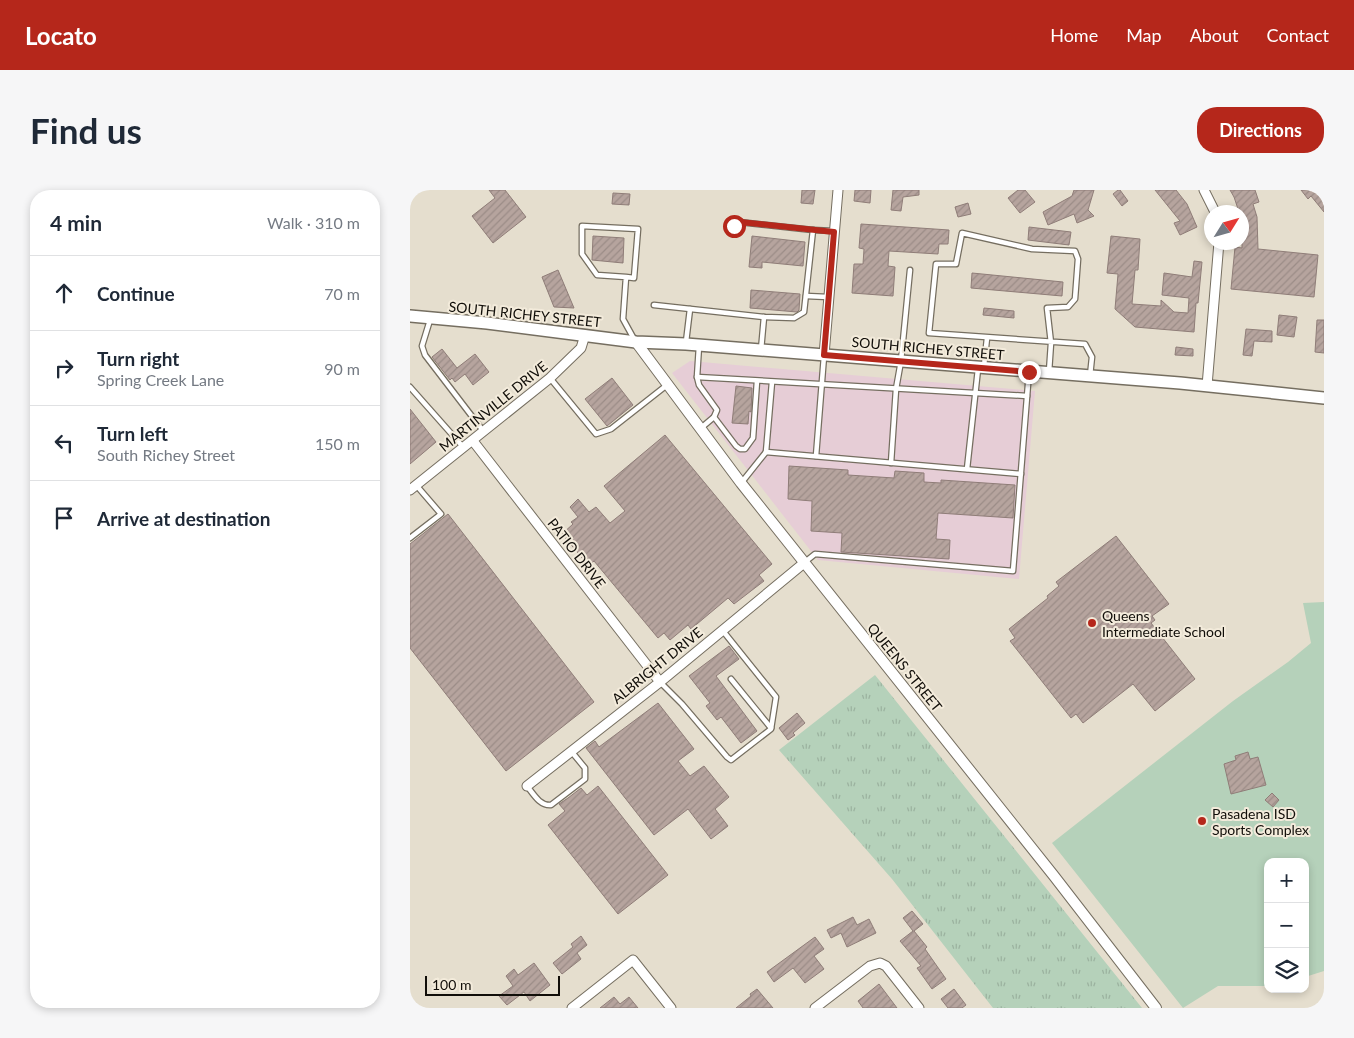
<!DOCTYPE html>
<meta charset="utf-8">
<style>
body{margin:0;font-family:Lato,sans-serif;background:#f6f6f7;color:#1f2937}
.controls{position:absolute;right:15px;bottom:15px;display:grid;overflow:hidden;border-radius:10px;box-shadow:0 2px 8px #0003}
.controls button{width:45px;height:45px;display:grid;place-items:center;padding:0;border:0;border-bottom:1px solid #e0e1e3;background:#fff;color:#1f2937;font:25px sans-serif}
.compass{position:absolute;left:794px;top:15px;width:45px;height:45px;border-radius:50%;background:#fff;box-shadow:0 2px 8px #0003;rotate:53deg}
.scale{position:absolute;left:15px;bottom:12px;width:135px;box-sizing:border-box;padding-left:5px;border:2px solid #110e09;border-top:0;font-size:14px;line-height:18px;white-space:nowrap;color:#110e09;-webkit-text-stroke:4px #f3ebdb;paint-order:stroke}
.stop{position:absolute;width:15px;height:15px;margin:-11px;border:4px solid #b5271b;border-radius:50%;background:#fff}
.stop.end{background:#b5271b;border-color:#fff;box-shadow:0 1px 5px #0008}
.list{margin:0;padding:0;list-style:none}
h2{display:flex;justify-content:space-between;align-items:center;height:65px;margin:0;padding:0 20px;font-size:21px}
h2 small{font-size:16px;font-weight:400;color:#747a83}
.list li{display:grid;grid-template-columns:32px 1fr auto;gap:15px;align-items:center;box-sizing:border-box;height:75px;padding:0 20px;border-top:1px solid #e0e1e3}
.list b{display:block;font-size:19px;white-space:nowrap}
.list p{margin:0;font-size:16px;white-space:nowrap;color:#747a83}
.list em{font-size:16px;font-style:normal;color:#747a83}
.icon{flex:none;width:28px;height:28px;fill:none;stroke:currentColor;stroke-width:2;stroke-linecap:round;stroke-linejoin:round}
.map{position:relative;flex:none;width:914px;height:818px;overflow:hidden;border-radius:20px}
header{display:flex;align-items:center;gap:30px;box-sizing:border-box;height:70px;padding:0 25px;background:#b5271b;color:#fff}
header strong{font-size:24px}
nav{display:flex;gap:28px;margin-inline-start:auto;font-size:18px}
.intro{display:flex;align-items:center;justify-content:space-between;box-sizing:border-box;height:120px;padding:0 30px}
h1{margin:0;font-size:35px}
.button{padding:12px 22px;border-radius:20px;background:#b5271b;color:#fff;font-size:18px;font-weight:700}
main{display:flex;gap:30px;padding:0 30px}
aside{flex:1;background:#fff;border-radius:20px;box-shadow:0 2px 8px #0003}
.map>svg:first-child{display:block}
.commercial{fill:#e6cdd6}
.grass{fill:url(#grass-tufts)}
.pitch{fill:#b5d1ba}
.building{fill:url(#building-hatch);stroke:#8f7d78}
.lines{fill:none;stroke-linecap:round;stroke-linejoin:round}
.service-casing{stroke:#756e60;stroke-width:7}
.minor-casing{stroke:#756e60;stroke-width:11}
.tertiary-casing{stroke:#756e60;stroke-width:12}
.secondary-casing{stroke:#756e60;stroke-width:14}
.service{stroke:#fff;stroke-width:4.5}
.minor{stroke:#fff;stroke-width:9}
.tertiary{stroke:#fff;stroke-width:10}
.secondary{stroke:#fff;stroke-width:11}
.route{stroke:#b5271b;stroke-width:6}
.poi-dot{fill:#b5271b;stroke:#f3ebdb;stroke-width:2}
.labels{text-anchor:middle;dominant-baseline:central;stroke-width:4;stroke-linejoin:round;paint-order:stroke}
.street-label{font-size:14px;fill:#110e09;stroke:#f3ebdb}
.poi-label{font-size:14px;fill:#110e09;stroke:#f3ebdb;text-anchor:start}
</style>
<header>
<strong>Locato</strong>
<nav><a>Home</a><a>Map</a><a>About</a><a>Contact</a></nav>
</header>
<div class="intro"><h1>Find us</h1><a class="button">Directions</a></div>
<main>
<aside>
<h2>4 min<small>Walk · 310 m</small></h2>
<ul class="list">
<li><svg class="icon" aria-label="ahead" viewBox="0 0 24 24"><path d="M12 20V5M6 11l6-6 6 6"/></svg><div><b>Continue</b></div><em>70 m</em></li>
<li><svg class="icon" aria-label="right" viewBox="0 0 24 24"><path d="M7 20v-9h11M14 6l5 5-5 5"/></svg><div><b>Turn right</b><p>Spring Creek Lane</p></div><em>90 m</em></li>
<li><svg class="icon" aria-label="left" viewBox="0 0 24 24"><path d="M17 20v-9H6M10 6l-5 5 5 5"/></svg><div><b>Turn left</b><p>South Richey Street</p></div><em>150 m</em></li>
<li><svg class="icon" aria-label="arrive" viewBox="0 0 24 24"><path d="M6 21V4h12l-3 4 3 4H6"/></svg><div><b>Arrive at destination</b></div></li>
</ul>
</aside>
<div class="map">
<svg width="914" height="818" viewBox="0 0 914 818">
<defs>
<pattern id="grass-tufts" width="24" height="20" patternUnits="userSpaceOnUse" patternTransform="scale(1.25)"><rect width="24" height="20" fill="#b5d1ba"/><path d="M3 7l-1-3M5 7V3M7 7l1-3M15 17l-1-3M17 17v-4M19 17l1-3" fill="none" stroke="#9bb29f"/></pattern>
<pattern id="building-hatch" width="6" height="6" patternUnits="userSpaceOnUse" patternTransform="scale(1.25)"><rect width="6" height="6" fill="#b6a49e"/><path d="M-1 1l2-2M0 6l6-6M5 7l2-2" fill="none" stroke="#9b8c87"/></pattern>
</defs>
<rect width="100%" height="100%" fill="#e5dece"/>
<polygon class="commercial" points="280,171 625,201 609,389 408,370 262,183"/>
<polygon class="grass" points="465,485 732,818 583,818 482,689 369,560"/>
<polygon class="pitch" points="914,412 914,781 895,787 895,672 858,672 858,796 808,796 773,818 642,653 823,511 878,472 901,453 893,413"/>
<g class="building">
<polygon points="79,0 95,0 116,27 83,53 62,26 85,8"/>
<polygon points="392,0 405,0 403,14 391,13"/>
<polygon points="445,0 461,0 460,13 444,11"/>
<polygon points="483,0 509,0 509,5 493,7 491,21 481,20"/>
<polygon points="608,0 615,0 625,12 610,23 598,8"/>
<polygon points="664,0 684,0 678,20 684,26 667,33 664,24 638,35 633,22 662,6"/>
<polygon points="708,0 710,0 718,11 712,16 703,4"/>
<polygon points="745,0 766,0 777,14 787,37 770,45 764,33 770,31"/>
<polygon points="820,0 845,0 849,12 843,14 847,27 848,59 908,65 904,107 821,99 825,57 832,58 832,22 829,22 824,7"/>
<polygon points="891,0 910,0 908,1 914,9 914,22 901,6 898,9"/>
<polygon points="203,3 220,4 219,15 202,14"/>
<polygon points="558,13 561,24 548,27 545,17"/>
<polygon points="451,34 539,40 538,54 529,54 528,64 479,61 478,76 485,77 483,106 442,103 444,74 453,74 454,59 449,58"/>
<polygon points="619,37 661,42 659,55 618,50"/>
<polygon points="183,46 214,48 213,73 182,70"/>
<polygon points="342,46 395,52 393,76 352,72 352,78 339,77"/>
<polygon points="701,46 730,49 728,80 725,80 722,114 751,116 751,110 764,122 778,123 779,108 752,105 754,83 782,87 784,71 792,72 788,113 786,113 784,142 725,137 705,119 708,84 697,83"/>
<polygon points="148,80 164,118 144,117 132,87"/>
<polygon points="562,83 653,92 652,106 561,98"/>
<polygon points="341,100 390,104 389,120 387,122 340,118"/>
<polygon points="574,118 604,121 604,128 573,125"/>
<polygon points="869,125 887,127 884,147 867,145"/>
<polygon points="907,130 914,130 914,163 905,162"/>
<polygon points="836,139 862,141 862,152 844,151 842,166 833,165"/>
<polygon points="766,157 783,159 783,166 765,165"/>
<polygon points="32,159 47,178 65,164 79,182 63,195 55,184 45,192 42,188 40,190 22,167"/>
<polygon points="202,188 223,215 197,236 175,209"/>
<polygon points="326,196 342,198 341,222 339,221 338,234 322,233"/>
<polygon points="0,219 26,252 0,274"/>
<polygon points="255,245 362,374 349,385 354,391 324,414 318,408 281,439 278,435 260,450 254,443 248,448 184,371 179,376 152,344 163,334 161,332 168,327 160,317 168,309 179,322 186,317 200,333 215,321 194,296"/>
<polygon points="379,276 438,280 438,285 484,288 485,281 514,283 514,292 531,293 531,290 605,295 603,328 528,323 526,349 540,350 539,369 431,362 432,343 401,341 402,311 378,309"/>
<polygon points="38,324 184,512 96,581 0,458 0,354"/>
<polygon points="706,346 759,414 742,426 745,430 741,433 785,489 745,521 723,494 673,533 666,524 661,528 600,451 605,448 599,439 638,408 637,406 649,396 646,392"/>
<polygon points="319,456 329,469 306,486 347,541 331,553 311,527 307,530 296,516 300,513 279,486"/>
<polygon points="248,513 284,559 268,571 280,586 294,576 319,607 305,619 318,636 301,649 278,619 244,645 176,558 185,551 189,557"/>
<polygon points="387,523 395,533 383,543 385,545 378,550 369,538"/>
<polygon points="838,562 840,569 848,567 856,595 821,604 814,574 826,570 825,566"/>
<polygon points="188,596 258,685 208,724 138,635 155,621 149,614 158,608 171,598 177,605"/>
<polygon points="862,603 869,610 863,617 855,610"/>
<polygon points="502,721 513,734 504,741 517,757 515,759 536,789 522,799 507,778 511,776 490,751 503,741 493,728"/>
<polygon points="443,727 447,735 459,729 466,743 437,757 431,743 421,748 417,740"/>
<polygon points="171,746 177,755 167,763 171,769 152,784 143,773 163,757 161,754"/>
<polygon points="405,747 414,759 404,766 414,779 395,793 383,778 364,792 357,782"/>
<polygon points="124,773 140,795 120,811 114,802 97,815 89,806 103,796 96,786 104,779 108,785"/>
<polygon points="469,794 487,818 453,818 448,811"/>
<polygon points="347,799 363,818 326,818 341,806 340,804"/>
<polygon points="544,799 556,815 552,818 538,818 531,809"/>
<polygon points="204,807 210,814 219,807 228,818 190,818"/>
</g>
<g class="lines">
<defs>
<g id="service">
<polyline points="403,40 424,41"/>
<polyline points="216,87 224,88 228,39 172,36 172,64 187,85 216,87 213,129 224,149"/>
<polyline points="396,106 418,107"/>
<polyline points="244,115 354,127 384,128 394,122 403,40 329,32 324,36"/>
<polyline points="20,130 12,156 15,165 74,242"/>
<polyline points="276,152 280,119"/>
<polyline points="289,156 287,187 289,195 307,220 304,227 291,238"/>
<polyline points="351,160 354,127"/>
<polyline points="574,176 577,148"/>
<polyline points="639,182 641,153 637,118 658,117 665,109 668,69 665,61 622,59 552,43 546,74 526,74 519,143 675,154 682,167 680,186"/>
<polyline points="287,187 617,206"/>
<polyline points="140,188 186,244 201,239 257,195"/>
<polyline points="0,197 54,258"/>
<polyline points="304,227 326,256 330,259 335,259 343,248 347,191"/>
<polyline points="356,262 362,192"/>
<polyline points="406,266 414,166"/>
<polyline points="481,273 486,199 491,171 500,80"/>
<polyline points="557,279 568,179"/>
<polyline points="332,292 356,262 611,284"/>
<polyline points="0,348 31,324 6,295"/>
<polyline points="395,372 405,364 603,381 619,182"/>
<polyline points="321,489 361,538"/>
<polyline points="250,492 272,514 317,567 321,570 361,539 366,507 313,441"/>
<path d="M 117,596 C 124,605 130,616 141,615 L 175,589 L 175,578 L 161,561"/>
</g>
<g id="minor">
<polyline points="794,0 805,22"/>
<polyline points="414,165 428,0"/>
<polyline points="797,196 809,52"/>
<polyline points="63,251 250,492"/>
<polyline points="0,300 140,188 171,158 175,145"/>
<polyline points="117,596 250,492 394,373"/>
<polyline points="162,818 223,770 261,818"/>
<polyline points="405,818 460,776 470,773 476,776 509,818"/>
</g>
<polyline id="tertiary" points="226,152 331,293 644,686 746,818"/>
<polyline id="secondary" points="0,126 77,133 226,152 276,154 770,193 914,208"/>
</defs>
<use href="#service" class="service-casing"/>
<use href="#minor" class="minor-casing"/>
<use href="#tertiary" class="tertiary-casing"/>
<use href="#secondary" class="secondary-casing"/>
<use href="#service" class="service"/>
<use href="#minor" class="minor"/>
<use href="#tertiary" class="tertiary"/>
<use href="#secondary" class="secondary"/>
</g>
<g class="lines">
<polyline class="route" points="324,36 330,32 424,42 414,165 619,182"/>
</g>
<g class="poi-dot">
<circle cx="682" cy="433" r="5"/>
<circle cx="792" cy="631" r="5"/>
</g>
<g class="labels">
<g class="street-label">
<text transform="translate(115 124) rotate(6)">SOUTH RICHEY STREET</text>
<text transform="translate(518 158) rotate(5)">SOUTH RICHEY STREET</text>
<text transform="translate(83 216) rotate(-39)">MARTINVILLE DRIVE</text>
<text transform="translate(167 363) rotate(52)">PATIO DRIVE</text>
<text transform="translate(247 475) rotate(-39)">ALBRIGHT DRIVE</text>
<text transform="translate(495 477) rotate(51)">QUEENS STREET</text>
</g>
<g class="poi-label">
<text x="692" y="425">Queens<tspan x="692" dy="16">Intermediate School</tspan></text>
<text x="802" y="623">Pasadena ISD<tspan x="802" dy="16">Sports Complex</tspan></text>
</g>
</g>
</svg>
<div class="controls">
<button>+</button>
<button>−</button>
<button><svg class="icon" aria-label="layers" viewBox="0 0 24 24"><path d="M12 4l9 5-9 5-9-5zM3 14l9 5 9-5"/></svg></button>
</div>
<svg class="compass" viewBox="-18 -18 36 36"><path d="M0-13l5 13h-10z" fill="#e53935"/><path d="M0 13l5-13h-10z" fill="#747a83"/></svg>
<div class="scale">100 m</div>
<div class="stop" style="left:324px;top:36px"></div>
<div class="stop end" style="left:619px;top:182px"></div>
</div>
</main>
